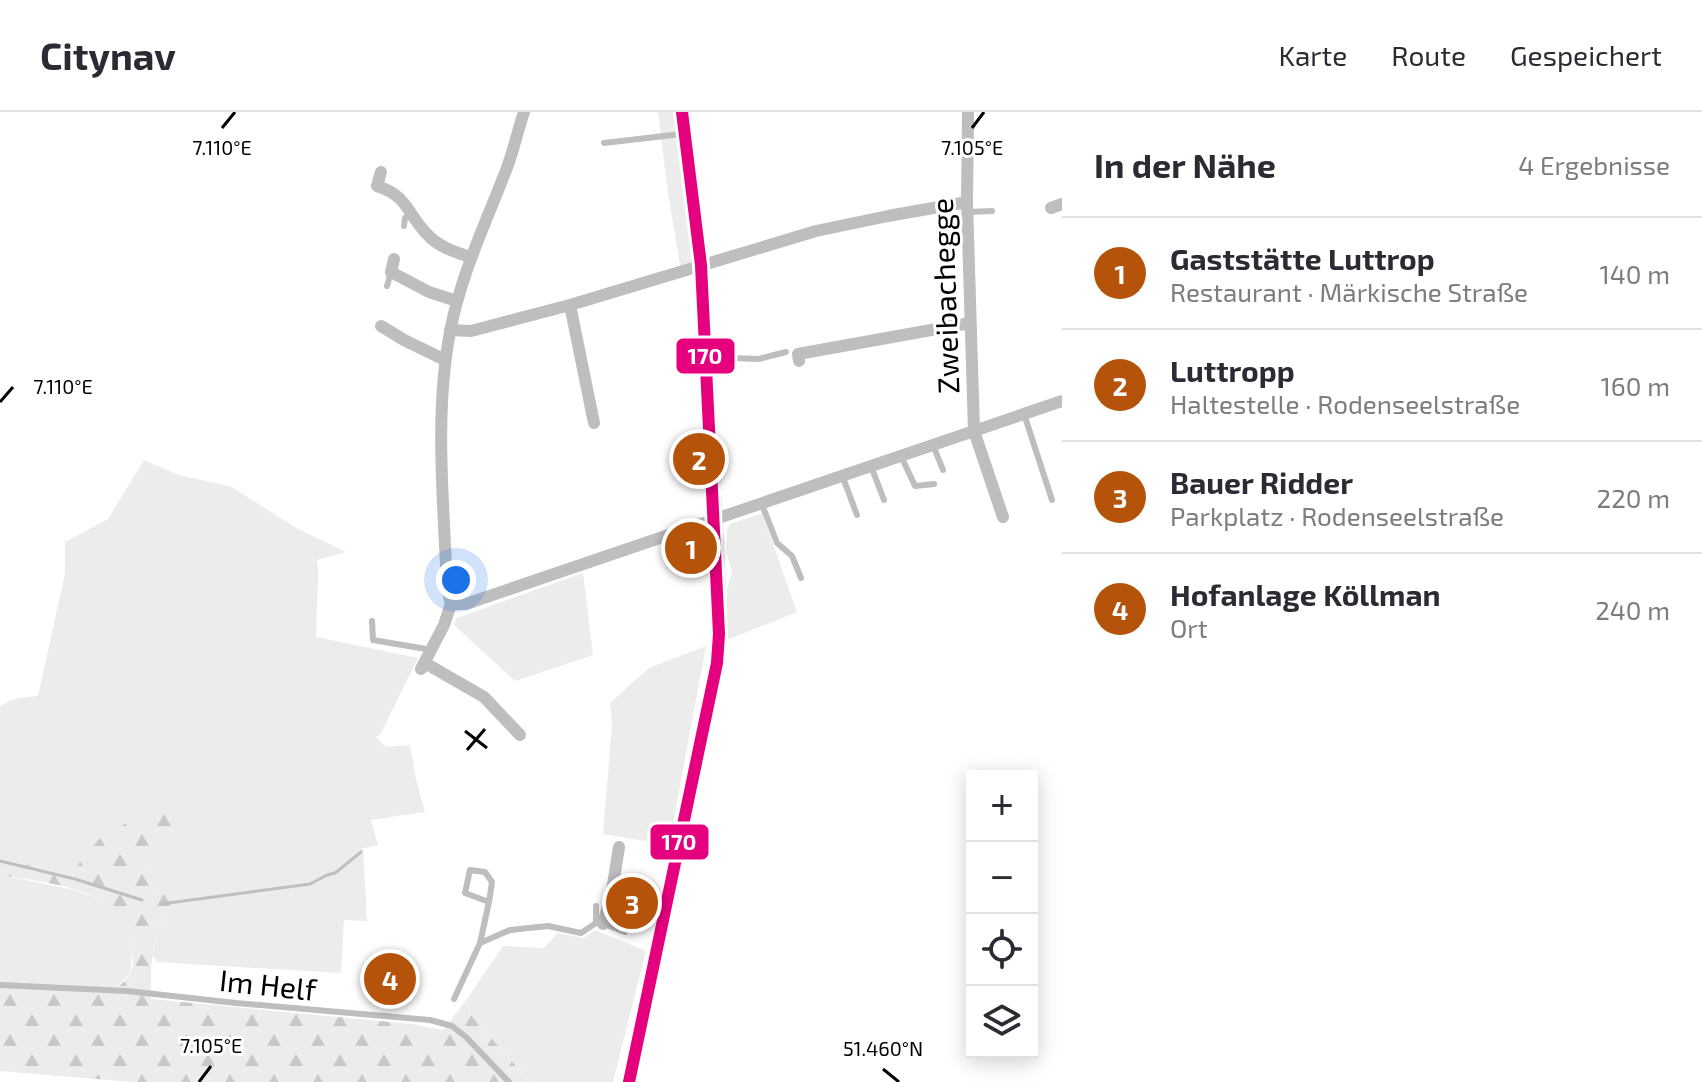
<!DOCTYPE html>
<html lang="de">
<meta charset="utf-8">
<style>
body{margin:0;font-family:"Exo 2",sans-serif;background:#f7f7f7;color:#2b2b33}
.controls{position:absolute;right:24px;bottom:24px;display:grid;overflow:hidden;border-radius:0px;box-shadow:0 4px 20px #0003}
.controls button{width:72px;height:72px;display:grid;place-items:center;padding:0;border:0;border-bottom:2px solid #e1e1e2;background:#fff;color:#2b2b33;font:40px sans-serif}
.you{position:absolute;left:456px;top:468px;width:28px;height:28px;margin:-20px;border:6px solid #fff;border-radius:50%;background:#1a73e8;box-shadow:0 0 0 12px #1a73e833}
.badge{display:grid;place-items:center;width:52px;height:52px;border-radius:50%;background:#b45309;color:#fff;font-size:26px;font-weight:700}
.pin{position:absolute;translate:-50% -50%;border:4px solid #fff;box-shadow:0 2px 8px #0006}
.list{margin:0;padding:0;list-style:none}
h2{display:flex;justify-content:space-between;align-items:center;height:104px;margin:0;padding:0 32px;font-size:34px}
h2 small{font-size:26px;font-weight:400;color:#7c7c81}
.list li{display:grid;grid-template-columns:52px 1fr auto;gap:24px;align-items:center;box-sizing:border-box;height:112px;padding:0 32px;border-top:2px solid #e1e1e2}
.list b{display:block;font-size:30px;white-space:nowrap}
.list p{margin:0;font-size:26px;white-space:nowrap;color:#7c7c81}
.list em{font-size:26px;font-style:normal;color:#7c7c81}
.icon{flex:none;width:44px;height:44px;fill:none;stroke:currentColor;stroke-width:2;stroke-linecap:round;stroke-linejoin:round}
.map{position:relative;flex:none;width:1062px;height:970px;overflow:hidden}
header{display:flex;align-items:center;gap:48px;box-sizing:border-box;height:112px;padding:0 40px;background:#fff;border-bottom:2px solid #e1e1e2}
header strong{font-size:38px}
nav{display:flex;gap:44px;margin-inline-start:auto;font-size:28px}
main{display:flex}
aside{flex:1;background:#fff}
.map>svg:first-child{display:block}
.green{fill:#ececec}
.forest{fill:url(#forest-firs)}
.lines{fill:none;stroke-linecap:round;stroke-linejoin:round}
.stream{stroke:#bfbfbf;stroke-width:3}
.service{stroke:#bebebe;stroke-width:6}
.minor{stroke:#bebebe;stroke-width:12}
.secondary{stroke:#b8b8b8;stroke-width:16}
.bus-1-casing{stroke:#fff;stroke-width:18}
.bus-1{stroke:#e5007d;stroke-width:12}
.ticks{fill:none;stroke:#000;stroke-width:3}
.labels{text-anchor:middle;dominant-baseline:central;stroke-width:6;stroke-linejoin:round;paint-order:stroke}
.street-label{font-size:30px;fill:#000;stroke:#fff}
.ticks-label{font-size:20px;text-anchor:middle;fill:#000;stroke:#fff;stroke-width:6;stroke-linejoin:round;paint-order:stroke}
.line-badge{stroke:#fff;stroke-width:3}
.badge-label{font-size:22px;text-anchor:middle;font-weight:bold;fill:#fff}
</style>
<header>
<strong>Citynav</strong>
<nav><a>Karte</a><a>Route</a><a>Gespeichert</a></nav>
</header>
<main>
<div class="map">
<svg width="1062" height="970" viewBox="0 0 1062 970">
<defs>
<pattern id="forest-firs" width="22" height="20" patternUnits="userSpaceOnUse" patternTransform="scale(2)"><rect width="22" height="20" fill="#ececec"/><path d="M5 1l3.5 6h-7zM16 11l3.5 6h-7z" fill="#c9c9c9"/></pattern>
</defs>
<rect width="100%" height="100%" fill="#fff"/>
<g class="green">
<polygon points="658,0 681,0 700,152 680,153 667,74"/>
<path d="M 144,348 L 179,363 L 232,375 L 296,416 L 346,440 L 317,448 L 318,462 L 316,525 L 418,546 L 381,621 L 376,625 L 386,635 L 410,633 L 416,667 L 425,700 L 371,708 L 378,733 L 363,736 L 367,809 L 344,808 L 341,861 L 157,850 L 153,844 L 157,817 L 174,787 L 159,778 L 150,758 L 81,748 L 71,764 L 0,746 L 0,595 C 11,586 24,585 38,584 L 65,461 L 65,430 L 108,407 Z"/>
<polygon points="762,401 797,500 729,527 727,526 727,477 732,459 727,442 727,417 730,412"/>
<polygon points="583,461 593,543 515,569 453,512 457,506"/>
<polygon points="706,534 669,733 603,722 612,612 610,591 649,556"/>
<polygon points="0,763 74,778 92,784 108,791 123,806 129,818 133,837 130,862 116,876 0,871"/>
<polygon points="595,818 646,839 613,970 530,970 470,902 467,887 503,834 544,836 558,821 584,826"/>
</g>
<path class="forest" d="M 158,694 L 175,713 L 150,758 L 159,778 L 174,787 L 157,817 L 151,855 L 151,887 L 411,912 L 443,918 L 467,887 L 470,902 L 530,970 L 132,970 L 0,959 L 0,874 L 113,879 C 118,875 127,868 130,862 C 135,852 133,836 130,825 C 119,774 43,771 0,763 L 0,746 L 71,764 L 81,748 L 101,725 Z"/>
<g class="lines">
<g class="stream">
<polyline points="0,749 75,767 142,788"/>
<polyline points="161,792 310,772 327,763 335,761 361,740"/>
</g>
<g class="service">
<polyline points="604,31 681,22"/>
<polyline points="968,100 992,99"/>
<polyline points="404,114 405,106 411,101"/>
<polyline points="387,174 391,160"/>
<polyline points="706,245 759,247 786,240"/>
<polyline points="1024,302 1052,388"/>
<polyline points="933,333 943,358"/>
<polyline points="901,344 915,374 934,372"/>
<polyline points="871,354 884,388"/>
<polyline points="842,363 857,403"/>
<polyline points="761,390 777,431 792,444 801,466"/>
<polyline points="372,509 373,528 432,538"/>
<polyline points="604,812 625,820"/>
<polyline points="480,831 510,818 548,814 581,821 596,811 596,794"/>
<polyline points="0,873 127,879 236,891 430,908 452,914 466,925 509,970"/>
<polyline points="454,887 480,831 489,790 465,781 470,758 485,760 492,770 489,790"/>
</g>
<g class="minor">
<polyline points="968,0 967,90 974,319 1003,405"/>
<path d="M 381,60 L 377,74 C 408,84 406,100 426,121 C 437,134 454,140 470,145"/>
<polyline points="1051,96 1062,92"/>
<polyline points="394,147 391,160 429,180 457,189"/>
<polyline points="570,193 594,311"/>
<polyline points="381,214 404,228 445,248"/>
<polyline points="450,218 471,219 570,193 816,119 888,104 967,90"/>
<polyline points="799,249 798,242 970,211"/>
<polyline points="451,492 466,492 1062,289"/>
<polyline points="425,551 484,585 520,623"/>
<path d="M 421,557 L 444,513 L 451,492 L 447,477 C 444,392 434,304 450,220 C 461,161 487,109 508,53 C 514,36 518,18 524,0"/>
<polyline points="603,812 612,779 619,735"/>
</g>
<polyline class="secondary" points="629,970 717,551 719,522 717,454 701,153 682,0"/>
<defs>
<polyline id="bus-1" points="629,970 717,551 719,522 701,153 682,0"/>
</defs>
<use href="#bus-1" class="bus-1-casing"/>
<use href="#bus-1" class="bus-1"/>
</g>
<path class="ticks" d="M 222,16 L 235,0M 972,16 L 984,0M 0,290 L 13,275M 465,619 L 487,636M 467,638 L 485,617M 883,957 L 899,970M 199,970 L 211,954"/>
<g class="labels">
<g class="street-label">
<text transform="translate(944 184) rotate(-92)">Zweibachegge</text>
<text transform="translate(268 872) rotate(6)">Im Helf</text>
</g>
</g>
<g class="ticks-label">
<text x="222" y="43">7.110°E</text>
<text x="972" y="43">7.105°E</text>
<text x="63" y="282">7.110°E</text>
<text x="211" y="941">7.105°E</text>
<text x="883" y="944">51.460°N</text>
</g>
<g class="line-badge">
<rect x="675" y="225" width="61" height="38" rx="8" fill="#e5007d"/>
<rect x="649" y="711" width="61" height="38" rx="8" fill="#e5007d"/>
</g>
<g class="badge-label">
<text x="705" y="252">170</text>
<text x="679" y="738">170</text>
</g>
</svg>
<div class="controls">
<button>+</button>
<button>−</button>
<button><svg class="icon" aria-label="locate" viewBox="0 0 24 24"><circle cx="12" cy="12" r="6"/><path d="M12 2v4M12 18v4M2 12h4M18 12h4"/></svg></button>
<button><svg class="icon" aria-label="layers" viewBox="0 0 24 24"><path d="M12 4l9 5-9 5-9-5zM3 14l9 5 9-5"/></svg></button>
</div>
<div class="you"></div>
<div class="pin badge" style="left:691px;top:436px">1</div>
<div class="pin badge" style="left:699px;top:347px">2</div>
<div class="pin badge" style="left:632px;top:791px">3</div>
<div class="pin badge" style="left:390px;top:867px">4</div>
</div>
<aside>
<h2>In der Nähe<small>4 Ergebnisse</small></h2>
<ul class="list">
<li><span class="badge">1</span><div><b>Gaststätte Luttrop</b><p>Restaurant · Märkische Straße</p></div><em>140 m</em></li>
<li><span class="badge">2</span><div><b>Luttropp</b><p>Haltestelle · Rodenseelstraße</p></div><em>160 m</em></li>
<li><span class="badge">3</span><div><b>Bauer Ridder</b><p>Parkplatz · Rodenseelstraße</p></div><em>220 m</em></li>
<li><span class="badge">4</span><div><b>Hofanlage Köllman</b><p>Ort</p></div><em>240 m</em></li>
</ul>
</aside>
</main>
